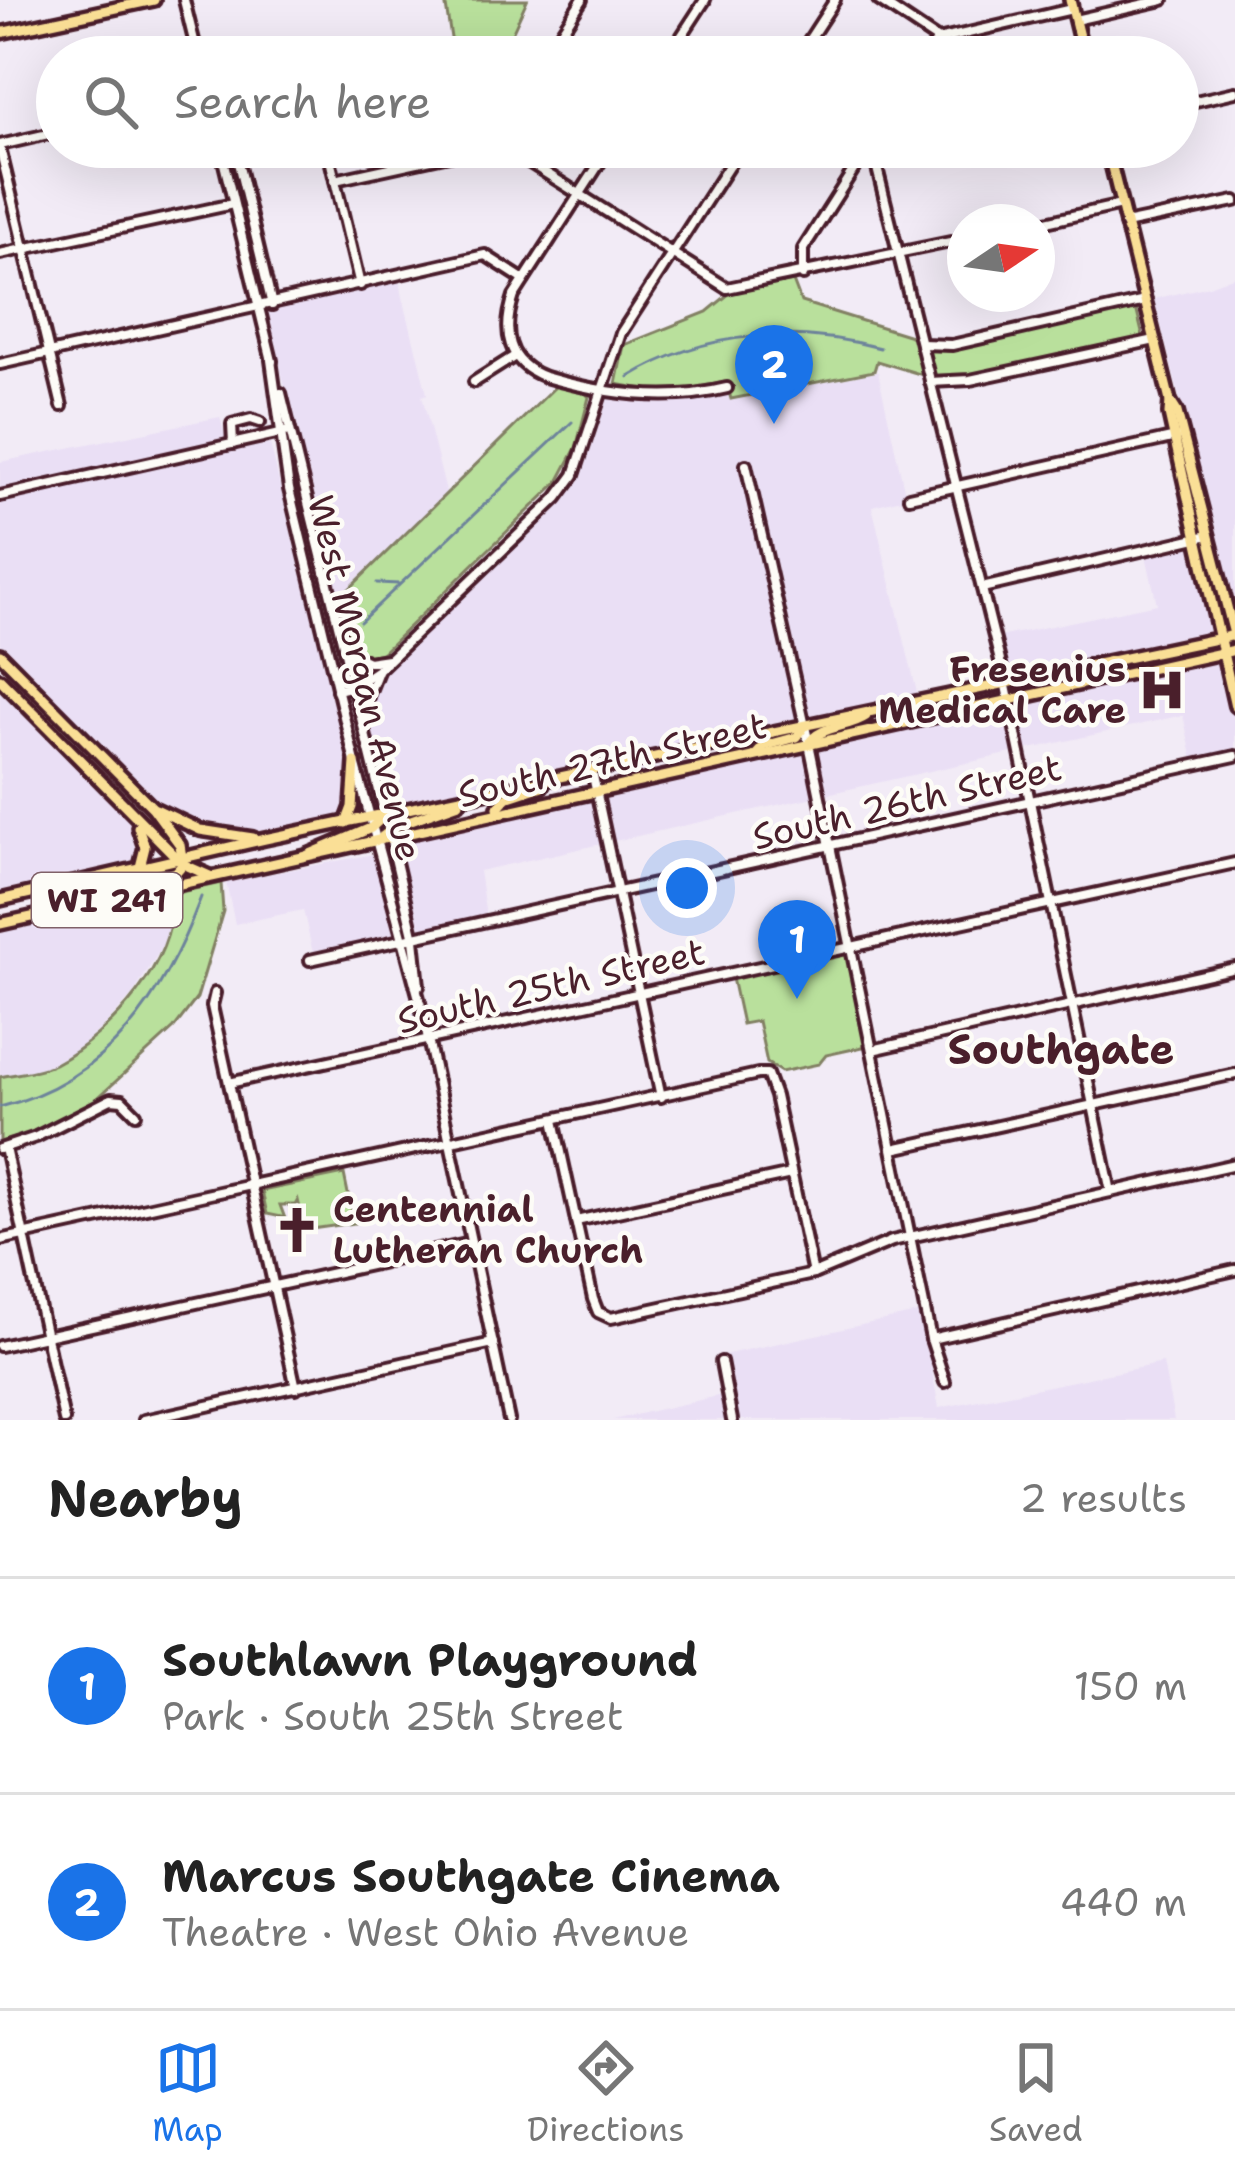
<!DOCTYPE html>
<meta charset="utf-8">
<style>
body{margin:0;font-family:"Shantell Sans",sans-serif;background:#f2f2f2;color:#222}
.compass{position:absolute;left:947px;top:204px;width:108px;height:108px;border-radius:50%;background:#fff;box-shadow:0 12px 48px #0002;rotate:77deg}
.you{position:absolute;left:687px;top:888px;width:42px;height:42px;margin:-30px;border:9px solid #fff;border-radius:50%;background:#1a73e8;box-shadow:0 0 0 18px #1a73e833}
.badge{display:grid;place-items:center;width:78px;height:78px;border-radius:50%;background:#1a73e8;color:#fff;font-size:39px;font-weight:700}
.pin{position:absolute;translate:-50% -99px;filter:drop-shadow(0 3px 6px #0008)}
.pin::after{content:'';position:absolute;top:63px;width:42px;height:36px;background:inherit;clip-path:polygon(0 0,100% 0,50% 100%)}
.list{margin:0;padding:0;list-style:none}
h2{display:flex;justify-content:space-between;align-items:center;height:156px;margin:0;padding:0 48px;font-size:51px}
h2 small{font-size:39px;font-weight:400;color:#767676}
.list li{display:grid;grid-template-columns:78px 1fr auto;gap:36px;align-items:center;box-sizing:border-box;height:216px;padding:0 48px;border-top:3px solid #e0e0e0}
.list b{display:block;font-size:45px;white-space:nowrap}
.list p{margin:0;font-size:39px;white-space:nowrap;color:#767676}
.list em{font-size:39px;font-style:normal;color:#767676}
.icon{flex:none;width:66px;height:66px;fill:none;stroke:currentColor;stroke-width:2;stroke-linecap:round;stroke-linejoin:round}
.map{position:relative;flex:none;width:1235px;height:1420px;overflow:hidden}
.search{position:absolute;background:#fff;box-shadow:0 12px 48px #0002;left:36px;right:36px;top:36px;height:132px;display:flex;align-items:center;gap:30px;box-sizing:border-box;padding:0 42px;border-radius:66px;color:#767676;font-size:45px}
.sheet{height:588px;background:#fff}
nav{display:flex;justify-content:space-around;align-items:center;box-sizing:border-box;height:168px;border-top:3px solid #e0e0e0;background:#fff;font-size:33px;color:#767676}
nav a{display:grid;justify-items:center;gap:6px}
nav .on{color:#1a73e8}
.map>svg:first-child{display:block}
.built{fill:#eadff5}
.green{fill:#b9e09c;stroke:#828064;stroke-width:3}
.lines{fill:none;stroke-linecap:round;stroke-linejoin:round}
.stream{stroke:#6d839b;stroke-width:3}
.minor-casing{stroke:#4a1f2b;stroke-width:16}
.major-casing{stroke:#4a1f2b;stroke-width:18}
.minor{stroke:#fdfcf7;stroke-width:8}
.major{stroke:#fadf96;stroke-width:9}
.labels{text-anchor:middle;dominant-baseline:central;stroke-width:9;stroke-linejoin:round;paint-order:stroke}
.shield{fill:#fdfcf7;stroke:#806168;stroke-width:3}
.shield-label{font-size:33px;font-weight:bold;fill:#4a1f2b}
.poi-label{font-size:36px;font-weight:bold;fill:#4a1f2b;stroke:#fdfcf7;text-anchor:end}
.street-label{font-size:36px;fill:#4a1f2b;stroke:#fdfcf7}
.quarter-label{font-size:42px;font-weight:bold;fill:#4a1f2b;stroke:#fdfcf7}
</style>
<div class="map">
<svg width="1235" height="1420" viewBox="0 0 1235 1420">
<rect width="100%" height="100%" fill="#f2ebf6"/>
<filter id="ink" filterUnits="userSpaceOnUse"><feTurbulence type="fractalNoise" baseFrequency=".00833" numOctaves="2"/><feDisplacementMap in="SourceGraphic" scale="24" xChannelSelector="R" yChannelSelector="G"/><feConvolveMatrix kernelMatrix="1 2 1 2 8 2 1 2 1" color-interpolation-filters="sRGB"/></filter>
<g filter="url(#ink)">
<g class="built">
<polygon points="1235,276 1235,613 1154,299 1209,286"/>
<polygon points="399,281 427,394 422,396 447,496 339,599 266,312"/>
<polygon points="878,372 906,498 872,506 919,701 385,815 364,731 366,710 378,670 557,498 574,475 601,388 656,398 727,388 731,399"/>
<polygon points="220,417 229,451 270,444 351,778 348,809 342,816 254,834 198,826 155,801 0,644 0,462"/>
<polygon points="1197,538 1221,637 1005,681 994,638 1157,604 1145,551"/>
<polygon points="1224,652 1235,706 1235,756 1194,765 1183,715 479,871 487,923 414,939 390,837"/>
<polygon points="0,688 125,816 136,830 143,851 139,860 0,893"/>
<polygon points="374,854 378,859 394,931 392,937 313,953 303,910 235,924 226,882"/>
<polygon points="172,894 170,934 133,994 110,1020 82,1046 50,1066 0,1077 0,931"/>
<polygon points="921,1312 939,1408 1163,1363 1174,1420 613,1420 722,1395 714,1357"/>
</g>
<g class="green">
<polygon points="527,0 507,44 491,48 488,57 454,57 445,0"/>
<polygon points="793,281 801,302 914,337 923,375 877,361 874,371 731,399 726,382 665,393 616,384 624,345 707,312 730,293"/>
<polygon points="1136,308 1143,337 968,376 935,377 928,349 952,350"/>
<path d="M 556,386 L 584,391 L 589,397 L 576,448 L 558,482 L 382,653 C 347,668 345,624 339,599 Z"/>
<path d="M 221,883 L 223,911 L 197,998 L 174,1028 L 91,1104 L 28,1134 L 0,1142 L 0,1077 C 17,1073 39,1072 55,1064 C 111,1034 178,960 172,894 Z"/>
<polygon points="847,954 867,1046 826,1055 819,1064 781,1072 767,1063 758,1021 742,1024 732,978"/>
<polygon points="344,1174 354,1223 312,1229 304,1225 298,1200 295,1205 280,1205 287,1224 282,1217 267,1214 262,1191"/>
</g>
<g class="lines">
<g class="stream">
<path d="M 629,377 C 706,330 795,326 880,348"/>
<polyline points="377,583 399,584"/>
<polyline points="360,622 572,422"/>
<path d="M 0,1107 C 109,1080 164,996 201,897"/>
</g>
<defs>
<g id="minor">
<polyline points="184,0 198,57"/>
<polyline points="878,0 938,40 1072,9"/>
<polyline points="1075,20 1163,0"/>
<polyline points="545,57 582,0"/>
<polyline points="668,57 705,0"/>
<polyline points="798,57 835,0"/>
<polyline points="926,57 938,40"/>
<polyline points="1178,105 1235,92"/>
<polyline points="0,145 57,132"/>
<polyline points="220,147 272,361"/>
<polyline points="327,147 360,285"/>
<polyline points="505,147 727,288 965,239"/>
<path d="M 610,147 L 514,296 C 502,331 507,363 545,377 C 604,394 667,403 727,388"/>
<polyline points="0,148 62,406"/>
<polyline points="221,152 232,150 236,154 272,305"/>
<polyline points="864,152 875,160 932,147"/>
<polyline points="875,160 1005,681 1111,1192"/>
<polyline points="335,180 486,147"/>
<polyline points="1037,224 1121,205"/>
<polyline points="1125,224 1235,201"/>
<polyline points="0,254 233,204"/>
<polyline points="803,275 803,249 868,147"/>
<polyline points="921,344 952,345 1145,301"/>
<polyline points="271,360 289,489 355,762 421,1006 509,1420"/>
<polyline points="0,364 485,255 524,280"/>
<polyline points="474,382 515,356"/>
<polyline points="930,382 970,380 1155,340"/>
<polyline points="281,393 385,815 414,939 419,986"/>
<polyline points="233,444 232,424 251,419 260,422"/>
<polyline points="746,465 811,753 931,1339 945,1382"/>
<polyline points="0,496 285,432"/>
<polyline points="909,497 1176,437"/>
<polyline points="982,588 1209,535"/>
<polyline points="346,651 368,662 388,659"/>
<polyline points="337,690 354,686 378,670 557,498 574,475 621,333 741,147"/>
<polyline points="365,720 368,696 378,671"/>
<polyline points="592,771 661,1097"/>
<polyline points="310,960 1235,756"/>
<polyline points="215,993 212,1006 296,1388"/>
<polyline points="872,1050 1235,968"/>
<polyline points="229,1083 1235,863"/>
<polyline points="554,1120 593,1299 598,1312 611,1318 813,1274 892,1241 1235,1164"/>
<polyline points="5,1148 64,1420"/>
<polyline points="0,1149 36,1137 111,1099 122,1100 136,1114"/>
<polyline points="893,1149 1235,1074"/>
<polyline points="576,1221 791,1174"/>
<polyline points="0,1240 758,1074 767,1074 775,1096 813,1274"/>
<polyline points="931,1339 1235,1270"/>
<polyline points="0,1346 471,1243"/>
<polyline points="721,1362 732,1420"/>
<polyline points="144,1420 493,1343"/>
</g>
<g id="major">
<polyline points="1070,0 1084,57"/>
<polyline points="0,33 154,0"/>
<polyline points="1107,147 1170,401 1169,414 1235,706"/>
<polyline points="1170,401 1177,412 1235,638"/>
<polyline points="0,654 153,808 180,845 183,864 176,872 102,896"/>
<polyline points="0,679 183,864 210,876"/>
<path d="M 809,744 C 819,725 849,728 866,716"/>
<polyline points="755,756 764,746 797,737 804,727"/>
<polyline points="156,809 200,830 253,838"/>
<polyline points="499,812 498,807 506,798 542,786"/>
<polyline points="346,823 352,807 355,762"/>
<polyline points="138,827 145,847 140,867"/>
<polyline points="382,837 397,825 459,803"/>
<polyline points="308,855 371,828 383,817"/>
<polyline points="0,900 265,839 1235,635"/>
<polyline points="0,924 1235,650"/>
</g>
</defs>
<use href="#minor" class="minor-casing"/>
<use href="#major" class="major-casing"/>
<use href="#minor" class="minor"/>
<use href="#major" class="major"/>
</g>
</g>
<defs>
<symbol id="hospital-bare" viewBox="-9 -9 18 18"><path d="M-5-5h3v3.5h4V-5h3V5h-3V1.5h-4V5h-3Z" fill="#4a1f2b" stroke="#fdfcf7" stroke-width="2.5" paint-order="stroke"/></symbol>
<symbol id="church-bare" viewBox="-9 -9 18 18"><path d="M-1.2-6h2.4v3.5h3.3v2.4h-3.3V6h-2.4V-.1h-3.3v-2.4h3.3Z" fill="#4a1f2b" stroke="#fdfcf7" stroke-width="2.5" paint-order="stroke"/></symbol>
</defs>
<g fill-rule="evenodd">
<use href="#hospital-bare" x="1129" y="657" width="66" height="66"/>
<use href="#church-bare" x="264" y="1197" width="66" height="66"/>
</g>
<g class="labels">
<rect class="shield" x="32" y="873" width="150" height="54" rx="9"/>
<g class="shield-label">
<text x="107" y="900">WI 241</text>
</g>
<g class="poi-label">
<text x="1126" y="669">Fresenius<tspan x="1126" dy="41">Medical Care</tspan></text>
<text x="333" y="1209" text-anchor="start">Centennial<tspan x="333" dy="41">Lutheran Church</tspan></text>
</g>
<g class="street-label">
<text transform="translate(365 678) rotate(76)">West Morgan Avenue</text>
<text transform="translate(612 760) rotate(-13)">South 27th Street</text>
<text transform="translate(907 802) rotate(-13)">South 26th Street</text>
<text transform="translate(551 986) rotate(-13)">South 25th Street</text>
</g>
<g class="quarter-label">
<text x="1061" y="1049">Southgate</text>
</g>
</g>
</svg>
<svg class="compass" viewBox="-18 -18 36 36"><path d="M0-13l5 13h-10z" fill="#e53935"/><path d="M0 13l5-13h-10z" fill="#767676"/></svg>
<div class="you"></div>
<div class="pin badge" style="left:797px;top:999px">1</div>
<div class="pin badge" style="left:774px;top:424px">2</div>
<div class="search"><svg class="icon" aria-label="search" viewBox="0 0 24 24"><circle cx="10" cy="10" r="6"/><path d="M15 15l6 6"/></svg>Search here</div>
</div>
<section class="sheet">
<h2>Nearby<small>2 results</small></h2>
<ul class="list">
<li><span class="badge">1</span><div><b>Southlawn Playground</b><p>Park · South 25th Street</p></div><em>150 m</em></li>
<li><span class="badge">2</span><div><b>Marcus Southgate Cinema</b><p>Theatre · West Ohio Avenue</p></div><em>440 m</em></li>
</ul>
</section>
<nav>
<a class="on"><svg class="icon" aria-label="map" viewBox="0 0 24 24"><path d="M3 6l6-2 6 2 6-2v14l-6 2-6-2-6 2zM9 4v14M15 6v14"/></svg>Map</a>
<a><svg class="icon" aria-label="directions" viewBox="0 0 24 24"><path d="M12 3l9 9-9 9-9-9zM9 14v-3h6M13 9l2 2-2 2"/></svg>Directions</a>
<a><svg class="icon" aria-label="saved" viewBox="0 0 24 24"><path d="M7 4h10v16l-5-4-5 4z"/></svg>Saved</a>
</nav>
